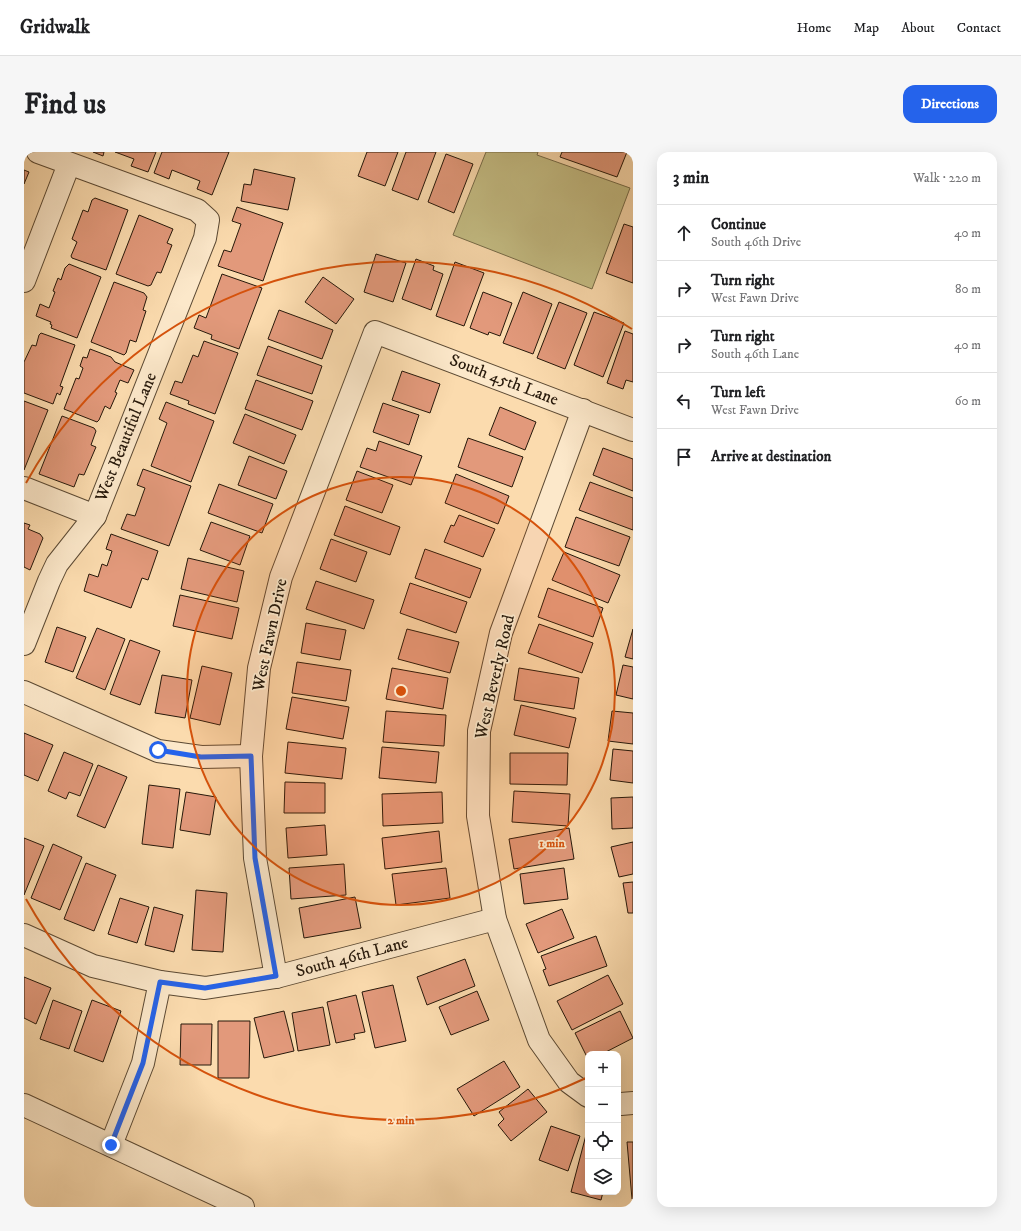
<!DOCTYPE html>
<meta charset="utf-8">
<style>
body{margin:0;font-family:"IM FELL DW Pica",serif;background:#f6f6f6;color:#202124}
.controls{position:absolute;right:12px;bottom:12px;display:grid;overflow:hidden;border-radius:8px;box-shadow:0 4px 16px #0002}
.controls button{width:36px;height:36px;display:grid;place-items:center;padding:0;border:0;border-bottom:1px solid #e0e0e0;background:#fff;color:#202124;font:20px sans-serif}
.stop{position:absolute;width:12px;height:12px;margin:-9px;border:3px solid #2563eb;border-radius:50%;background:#fff}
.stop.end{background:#2563eb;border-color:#fff;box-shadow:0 1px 4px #0008}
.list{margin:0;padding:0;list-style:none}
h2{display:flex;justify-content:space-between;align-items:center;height:52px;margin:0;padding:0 16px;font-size:17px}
h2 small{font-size:13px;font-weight:400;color:#757577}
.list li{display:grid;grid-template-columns:26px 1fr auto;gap:12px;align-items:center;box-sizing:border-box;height:56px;padding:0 16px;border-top:1px solid #e0e0e0}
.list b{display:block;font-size:15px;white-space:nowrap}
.list p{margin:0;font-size:13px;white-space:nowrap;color:#757577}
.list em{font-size:13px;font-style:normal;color:#757577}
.icon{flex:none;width:22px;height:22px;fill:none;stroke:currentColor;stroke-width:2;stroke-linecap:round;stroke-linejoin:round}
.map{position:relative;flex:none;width:609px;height:1055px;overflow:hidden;border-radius:12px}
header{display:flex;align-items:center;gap:24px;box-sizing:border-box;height:56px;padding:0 20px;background:#fff;border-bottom:1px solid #e0e0e0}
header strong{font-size:19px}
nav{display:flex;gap:22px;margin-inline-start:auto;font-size:14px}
.intro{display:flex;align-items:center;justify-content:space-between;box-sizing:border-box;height:96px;padding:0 24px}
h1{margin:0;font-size:28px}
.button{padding:10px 18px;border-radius:12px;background:#2563eb;color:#fff;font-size:14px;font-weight:700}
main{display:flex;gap:24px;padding:0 24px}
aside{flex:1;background:#fff;border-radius:12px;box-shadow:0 4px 16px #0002}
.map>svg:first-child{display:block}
.green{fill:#c5be85;stroke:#766b48}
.building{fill:#e2997b;stroke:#26180a}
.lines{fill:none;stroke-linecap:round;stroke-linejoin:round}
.minor-casing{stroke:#5b4933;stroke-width:24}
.minor{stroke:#fce8ca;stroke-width:22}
.route{stroke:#2563eb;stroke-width:5}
.ring{fill:none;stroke:#d5520c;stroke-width:2}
.labels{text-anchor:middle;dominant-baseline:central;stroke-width:3.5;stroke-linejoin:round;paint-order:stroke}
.street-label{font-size:17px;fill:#26180a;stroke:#fce8ca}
.centre{fill:#d5520c;stroke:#fce8ca;stroke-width:2}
.ring-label{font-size:12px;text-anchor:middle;font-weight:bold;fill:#d5520c;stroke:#fce8ca;stroke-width:3.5;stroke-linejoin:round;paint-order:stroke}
</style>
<header>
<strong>Gridwalk</strong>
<nav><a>Home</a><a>Map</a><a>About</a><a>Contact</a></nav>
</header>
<div class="intro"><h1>Find us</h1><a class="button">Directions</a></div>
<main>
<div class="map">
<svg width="609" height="1055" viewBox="0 0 609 1055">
<rect width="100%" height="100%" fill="#fbdbae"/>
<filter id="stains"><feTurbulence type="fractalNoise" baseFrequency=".005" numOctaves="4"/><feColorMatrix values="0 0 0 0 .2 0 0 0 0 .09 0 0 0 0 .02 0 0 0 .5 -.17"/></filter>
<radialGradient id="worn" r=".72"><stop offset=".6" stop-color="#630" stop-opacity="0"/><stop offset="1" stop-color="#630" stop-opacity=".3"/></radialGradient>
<polygon class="green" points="462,0 514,0 513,3 606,36 568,137 429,83"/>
<g class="building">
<polygon points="69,0 80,0 79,4"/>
<polygon points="91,0 132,0 124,20 107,14 110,7"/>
<polygon points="138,0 205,0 188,43 173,37 176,29 148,18 145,27 130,21"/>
<polygon points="343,0 374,0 361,34 334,24"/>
<polygon points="382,0 412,0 394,48 368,38"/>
<polygon points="538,0 603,0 593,25 536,5"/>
<polygon points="422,2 449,12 430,61 404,50"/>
<polygon points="230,17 271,26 264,58 217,49 220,32 227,33"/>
<polygon points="0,18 5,20 0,32"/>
<polygon points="71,46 104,58 82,118 48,106 47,104 53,90 48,87 59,58 64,60 68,48"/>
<polygon points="213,55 259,71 239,129 194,114 200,98 207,100 217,72 208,69"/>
<polygon points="115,63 149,77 143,91 148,93 137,121 133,120 127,133 124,134 92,122"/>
<polygon points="600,72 609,75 609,131 582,121"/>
<polygon points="352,102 382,111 369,150 340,140"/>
<polygon points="392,107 410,114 409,118 419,122 407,158 378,147"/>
<polygon points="431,110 460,121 440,174 412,164"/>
<polygon points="45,112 77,125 53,186 27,176 28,173 26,172 27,170 12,164 16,152 25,156 31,140 29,139 34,126 37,128 41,116"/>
<polygon points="198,122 238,136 215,197 187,187 188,183 170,176 175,163 182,166"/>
<polygon points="299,125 330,147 312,172 281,150"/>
<polygon points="90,130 120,141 123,145 119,158 122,159 112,190 106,188 102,201 100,203 67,190"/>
<polygon points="459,140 488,151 476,184 465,180 464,183 446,176"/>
<polygon points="499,140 528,152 509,202 479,191"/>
<polygon points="535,150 563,161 541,217 513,206"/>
<polygon points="255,158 309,178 298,207 244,187"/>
<polygon points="570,160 600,171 579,225 550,213"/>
<polygon points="601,179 609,182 609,230 602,228 599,237 583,231"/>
<polygon points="17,181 51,193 36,234 39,235 36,243 33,241 29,252 0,241 0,210 8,193 12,194 15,183"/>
<polygon points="180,189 214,201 191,262 164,252 165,249 146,242 151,229 158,231 169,203 174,205"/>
<polygon points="244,194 298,214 288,242 233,223"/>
<polygon points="66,197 87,205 91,210 110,218 104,231 96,228 91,240 93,241 86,257 81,254 75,268 73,270 40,257 52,226 55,227 59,216 56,214 59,205 63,206"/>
<polygon points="378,219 416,232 406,261 368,248"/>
<polygon points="232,228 289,249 278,278 221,257"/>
<polygon points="0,249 24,258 0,318"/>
<polygon points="142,250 190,269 167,330 127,314 143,271 135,267"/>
<polygon points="359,251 395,263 385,293 349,280"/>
<polygon points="476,255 512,270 501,298 465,283"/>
<polygon points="221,262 272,283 260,312 209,291"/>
<polygon points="38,264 70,276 72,279 67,293 72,295 60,323 55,322 50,335 15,322"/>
<polygon points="444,286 499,305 488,335 434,315"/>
<polygon points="355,289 398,304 387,333 336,315 343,296 352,299"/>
<polygon points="579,296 609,307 609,339 569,323"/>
<polygon points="225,304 263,319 252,347 214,333"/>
<polygon points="119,317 167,334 145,394 97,377 103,362 111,364 121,336 113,333"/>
<polygon points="333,319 369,333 358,361 322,348"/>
<polygon points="432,322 485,344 474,372 421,351"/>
<polygon points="566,330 609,346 609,378 555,358"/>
<polygon points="195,332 249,352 238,381 184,361"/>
<polygon points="321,354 376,375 366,403 310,383"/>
<polygon points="435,363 471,377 459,405 420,390 427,373 430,374"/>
<polygon points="552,365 606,385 595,414 541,395"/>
<polygon points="187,370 226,384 216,413 176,398"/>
<polygon points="0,371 6,373 4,377 16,382 19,386 6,418 0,415"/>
<polygon points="87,382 134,399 124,428 118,426 107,456 60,439 65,422 74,425 78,412 83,414 88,399 82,397"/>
<polygon points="307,387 343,400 332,430 296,417"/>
<polygon points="401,397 457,417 446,446 391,426"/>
<polygon points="540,400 596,423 584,451 528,428"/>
<polygon points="164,406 220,419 213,450 157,437"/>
<polygon points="292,429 350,448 340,477 282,457"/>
<polygon points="386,431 443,450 432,481 376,461"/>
<polygon points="524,436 579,456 569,485 514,465"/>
<polygon points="156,443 215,456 208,487 149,474"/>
<polygon points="282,471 322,478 316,508 277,501"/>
<polygon points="515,472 569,491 558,521 504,501"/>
<polygon points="33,475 62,485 49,520 21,510"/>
<polygon points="73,476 101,487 81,538 52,526"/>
<polygon points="383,477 435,490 426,521 374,507"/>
<polygon points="609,477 609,507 601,505"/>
<polygon points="106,488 136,499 116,553 86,542"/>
<polygon points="273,510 327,518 322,549 268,541"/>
<polygon points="599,513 609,515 609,547 592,543"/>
<polygon points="178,514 208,521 196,573 166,566"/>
<polygon points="368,516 424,526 419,557 362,547"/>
<polygon points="495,516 555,526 550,557 490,548"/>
<polygon points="138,523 168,528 161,566 131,561"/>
<polygon points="268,545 325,555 319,587 262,577"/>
<polygon points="497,553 552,566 545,596 490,583"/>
<polygon points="362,559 422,563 420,594 359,590"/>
<polygon points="588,559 609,561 609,592 584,589"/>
<polygon points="0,581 29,593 14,629 0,623"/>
<polygon points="264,590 322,596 318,627 261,621"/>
<polygon points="358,595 415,600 412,631 355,626"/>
<polygon points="589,597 609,599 609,631 586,628"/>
<polygon points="40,600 69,612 56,644 45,640 42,647 24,639"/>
<polygon points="486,601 544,601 543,633 486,632"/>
<polygon points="74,613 103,625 81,676 53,664"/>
<polygon points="261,630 301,631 301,661 260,661"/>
<polygon points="125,633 156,637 149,696 118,692"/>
<polygon points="490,639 546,642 544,674 488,670"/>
<polygon points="162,640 192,645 186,683 156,678"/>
<polygon points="418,640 419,671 359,674 358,642"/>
<polygon points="609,645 609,676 588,677 587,646"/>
<polygon points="301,673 303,703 264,706 262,676"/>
<polygon points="545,676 550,707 490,717 485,687"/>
<polygon points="415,679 418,710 361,717 358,686"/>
<polygon points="0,686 20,694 0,743"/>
<polygon points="609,690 609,722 595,725 587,695"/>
<polygon points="29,692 58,705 36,758 7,746"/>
<polygon points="62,711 92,723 70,779 40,767"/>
<polygon points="320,712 322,743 267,747 265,716"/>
<polygon points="422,716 426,746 372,753 368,722"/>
<polygon points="540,716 544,747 500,752 496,722"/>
<polygon points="609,730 609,761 604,761 599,731"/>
<polygon points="172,738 203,741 199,800 168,798"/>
<polygon points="331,745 337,776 280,786 275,756"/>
<polygon points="96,746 125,755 113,791 84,782"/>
<polygon points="130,755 159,763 150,800 121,793"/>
<polygon points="538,757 550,786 514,801 502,772"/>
<polygon points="572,784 583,814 525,834 519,818 522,817 517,804"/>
<polygon points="441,807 451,834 403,853 393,825"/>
<polygon points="584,823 599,852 548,878 533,849"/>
<polygon points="0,825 27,836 12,872 0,866"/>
<polygon points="369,833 382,889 351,896 338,840"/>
<polygon points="453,839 465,868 427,883 415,855"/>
<polygon points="332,843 341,880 330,882 331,887 312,891 303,850"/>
<polygon points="29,848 58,859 45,897 16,887"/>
<polygon points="68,848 97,859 79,910 50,899"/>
<polygon points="299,855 306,893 274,899 268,861"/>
<polygon points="260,859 270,899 240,906 230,866"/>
<polygon points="596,859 609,886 578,902 564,902 564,907 551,881"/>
<polygon points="194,869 226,869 225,926 194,926"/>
<polygon points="157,872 188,872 187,913 156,913"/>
<polygon points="480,909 496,935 450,964 433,937"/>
<polygon points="504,937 523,960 487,989 474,973 480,967 475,960"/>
<polygon points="527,974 556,984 544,1019 515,1008"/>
<polygon points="562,983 564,983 564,1040 579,1040 577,1048 547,1040"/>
<polygon points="603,990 609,990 609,1047 608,1047"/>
</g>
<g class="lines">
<defs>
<g id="minor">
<polyline points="0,129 45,12"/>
<polyline points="559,258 477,481 455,579 454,664 471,767 515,888 545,930 564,944"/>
<polyline points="0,336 71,364"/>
<polyline points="0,492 25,429 33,412 71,364 181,86 184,68 173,58 14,0"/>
<polyline points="0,540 134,599 177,605 227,604"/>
<polyline points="0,783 69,814 136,830 181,836 252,825 471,767"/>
<polyline points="252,825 231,706 227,604 235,516 257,425 351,180 609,278"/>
<polyline points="594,952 597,952 609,951"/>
<polyline points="0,953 219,1055"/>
<polyline points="87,993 119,911 136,830"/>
</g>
</defs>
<use href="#minor" class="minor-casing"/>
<use href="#minor" class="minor"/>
</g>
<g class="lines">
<polyline class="route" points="87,993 119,911 136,830 181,836 252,824 231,706 227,604 177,605 134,598"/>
</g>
<circle cx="377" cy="539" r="214" fill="#d5520c" fill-opacity=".12"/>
<g class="ring">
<circle cx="377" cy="539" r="214"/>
<path d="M562 926A429 429 0 0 1 2 747M2 331A429 429 0 0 1 608 177"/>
</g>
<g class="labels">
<g class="street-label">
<text transform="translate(480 228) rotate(21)">South 45th Lane</text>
<text transform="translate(102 285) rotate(-68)">West Beautiful Lane</text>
<text transform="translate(246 483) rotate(-78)">West Fawn Drive</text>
<text transform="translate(471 525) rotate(-77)">West Beverly Road</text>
<text transform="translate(328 805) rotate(-15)">South 46th Lane</text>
</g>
</g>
<circle cx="377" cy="539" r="6" class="centre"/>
<g class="ring-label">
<text x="528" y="695">1 min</text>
<text x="377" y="972">2 min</text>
</g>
<rect width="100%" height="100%" filter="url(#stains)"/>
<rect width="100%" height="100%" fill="url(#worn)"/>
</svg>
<div class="controls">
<button>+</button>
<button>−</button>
<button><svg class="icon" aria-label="locate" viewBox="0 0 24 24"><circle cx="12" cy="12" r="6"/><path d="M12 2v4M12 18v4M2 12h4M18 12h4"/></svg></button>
<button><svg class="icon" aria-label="layers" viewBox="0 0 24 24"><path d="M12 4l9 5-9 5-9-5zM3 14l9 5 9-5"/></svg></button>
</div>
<div class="stop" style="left:134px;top:598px"></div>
<div class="stop end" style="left:87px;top:993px"></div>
</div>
<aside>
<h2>3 min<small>Walk · 220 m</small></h2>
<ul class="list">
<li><svg class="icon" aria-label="ahead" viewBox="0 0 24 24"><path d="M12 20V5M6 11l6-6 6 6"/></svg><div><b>Continue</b><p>South 46th Drive</p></div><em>40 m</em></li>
<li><svg class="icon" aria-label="right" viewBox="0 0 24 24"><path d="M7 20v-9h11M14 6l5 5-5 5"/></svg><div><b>Turn right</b><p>West Fawn Drive</p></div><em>80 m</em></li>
<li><svg class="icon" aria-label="right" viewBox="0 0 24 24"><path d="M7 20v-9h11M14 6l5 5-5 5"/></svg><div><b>Turn right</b><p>South 46th Lane</p></div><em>40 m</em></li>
<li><svg class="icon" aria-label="left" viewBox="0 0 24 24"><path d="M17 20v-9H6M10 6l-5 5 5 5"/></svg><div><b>Turn left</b><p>West Fawn Drive</p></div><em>60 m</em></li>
<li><svg class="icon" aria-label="arrive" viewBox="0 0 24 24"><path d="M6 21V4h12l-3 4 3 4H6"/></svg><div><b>Arrive at destination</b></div></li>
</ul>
</aside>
</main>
